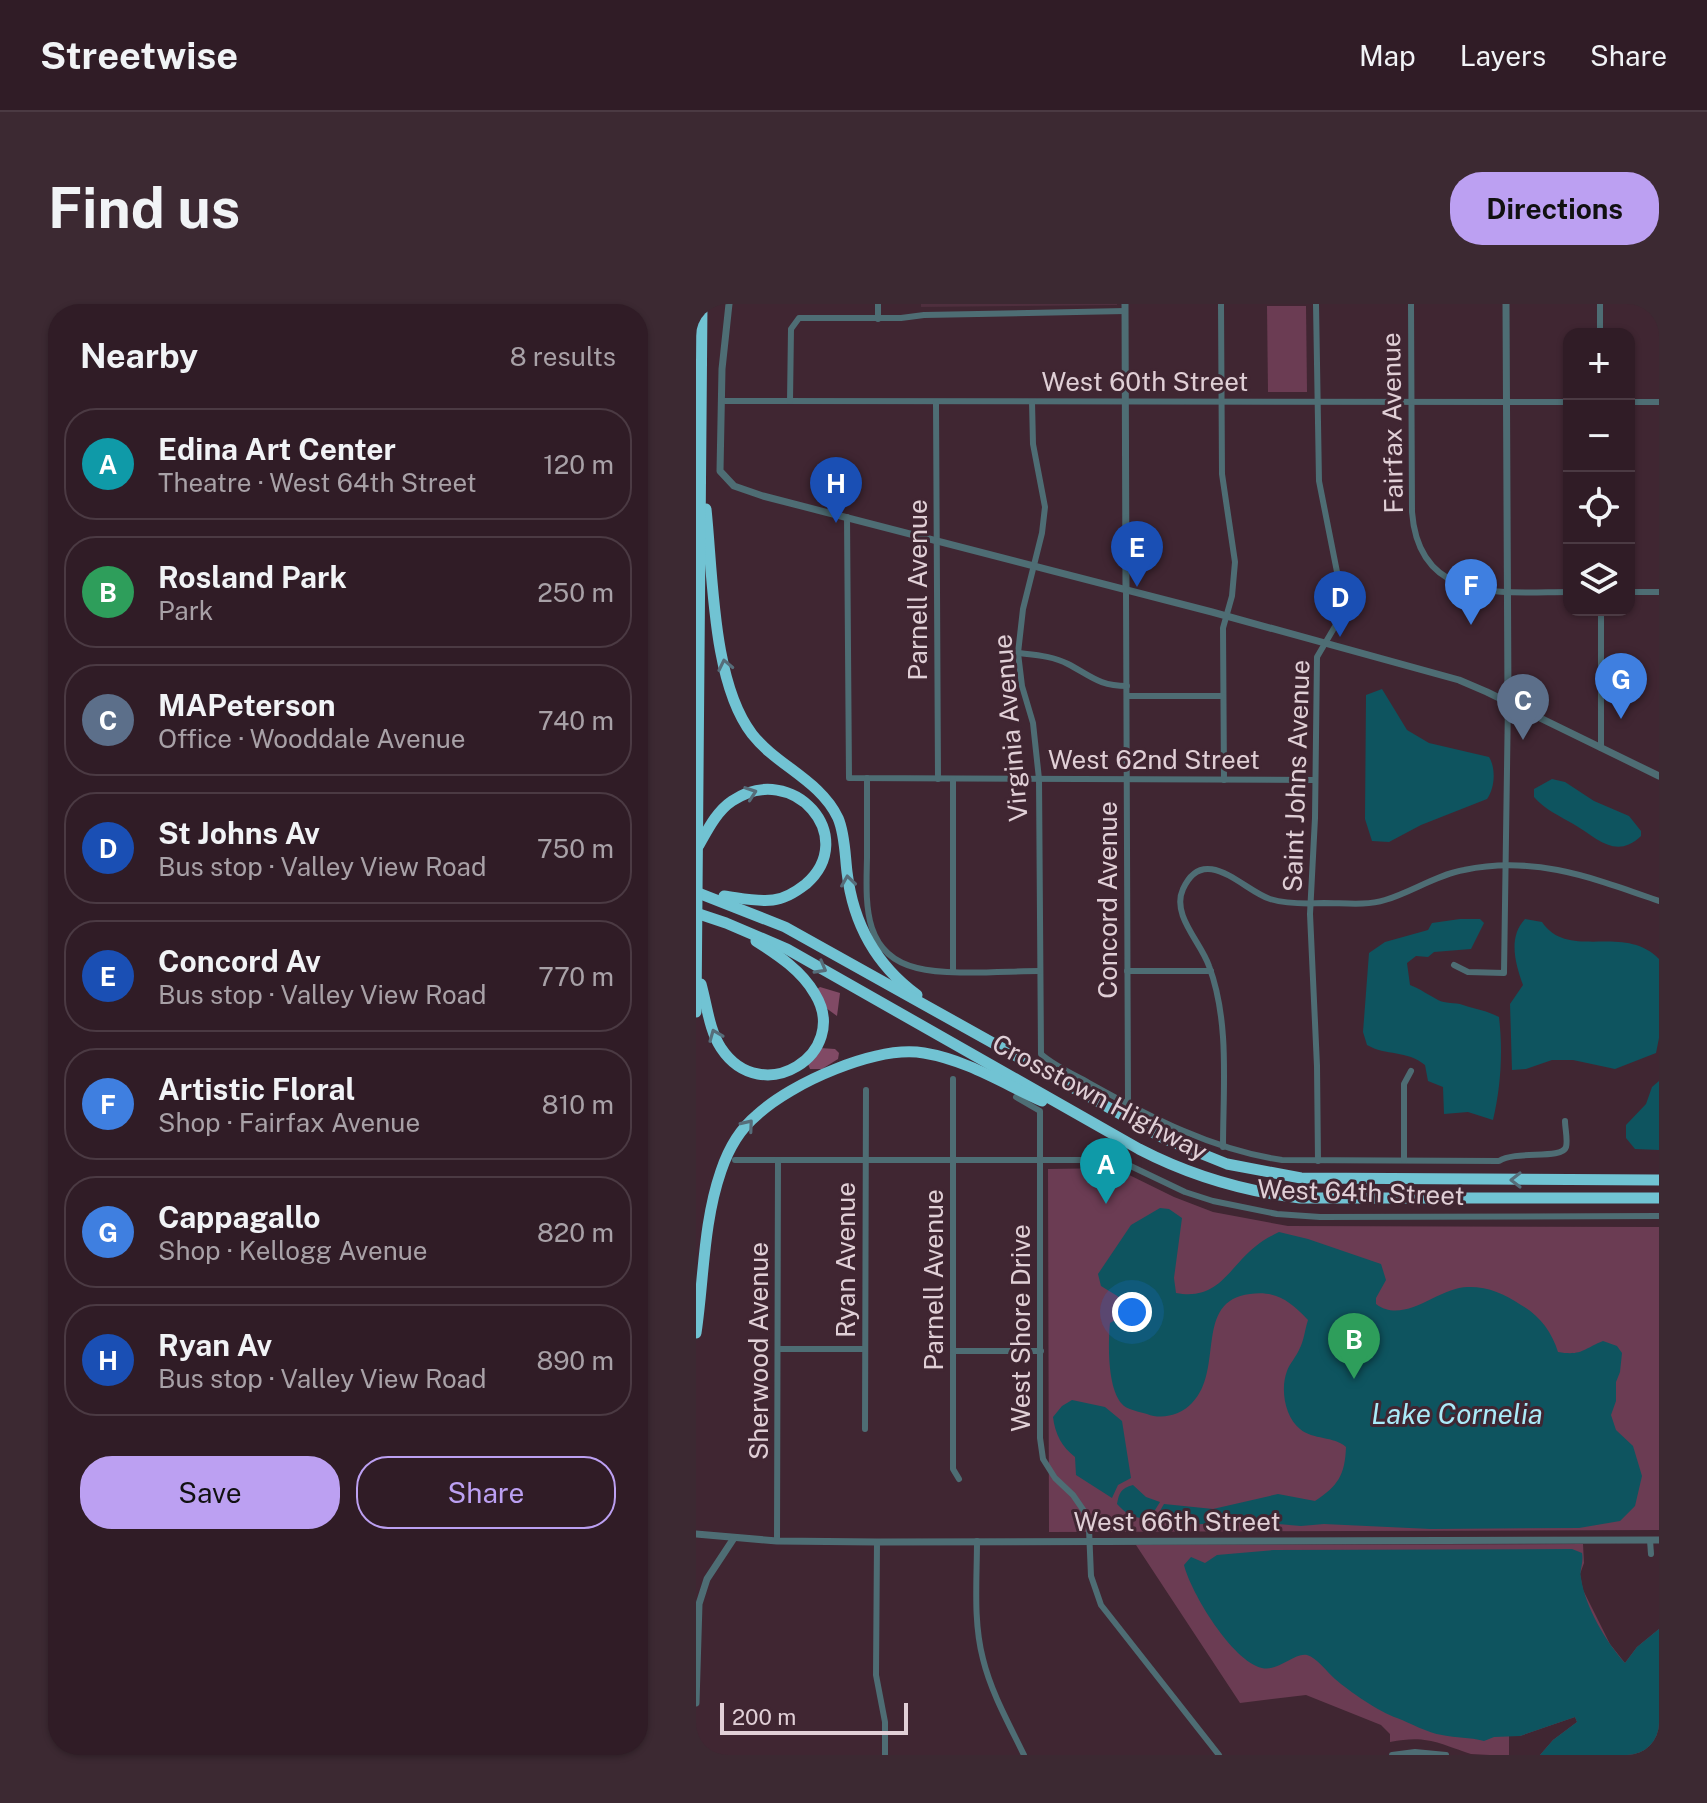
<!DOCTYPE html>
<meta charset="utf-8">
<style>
body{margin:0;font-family:"Public Sans",sans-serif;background:#3c2932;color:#f1f3f6}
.controls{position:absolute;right:24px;top:24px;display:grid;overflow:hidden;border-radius:16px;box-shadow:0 2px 6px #0004}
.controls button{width:72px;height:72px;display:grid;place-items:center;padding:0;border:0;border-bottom:2px solid #4b3a43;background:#301c26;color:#f1f3f6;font:40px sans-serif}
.scale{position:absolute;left:24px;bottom:20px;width:188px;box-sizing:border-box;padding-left:8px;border:4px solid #e0cfd6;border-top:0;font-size:22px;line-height:28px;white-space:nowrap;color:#e0cfd6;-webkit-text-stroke:6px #402632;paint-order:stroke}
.you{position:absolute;left:436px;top:1008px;width:28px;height:28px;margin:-20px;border:6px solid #fff;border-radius:50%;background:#1a73e8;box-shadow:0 0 0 12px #1a73e833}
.badge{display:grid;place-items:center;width:52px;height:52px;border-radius:50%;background:#bca0f2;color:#fff;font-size:26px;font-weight:700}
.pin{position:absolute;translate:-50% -66px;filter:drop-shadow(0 2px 4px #0008)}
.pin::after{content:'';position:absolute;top:42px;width:28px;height:24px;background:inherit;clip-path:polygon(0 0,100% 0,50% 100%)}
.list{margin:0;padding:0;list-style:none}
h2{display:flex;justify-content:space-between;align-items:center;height:104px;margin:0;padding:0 32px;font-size:34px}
h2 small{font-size:26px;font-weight:400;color:#a8a1a7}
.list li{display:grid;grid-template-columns:52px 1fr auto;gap:24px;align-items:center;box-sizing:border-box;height:112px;margin:0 16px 16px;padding:0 16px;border:2px solid #4b3a43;border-radius:32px}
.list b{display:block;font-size:30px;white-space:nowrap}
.list p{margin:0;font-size:26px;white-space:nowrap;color:#a8a1a7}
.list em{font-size:26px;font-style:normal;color:#a8a1a7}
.actions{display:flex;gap:16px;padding:24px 32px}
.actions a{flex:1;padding:18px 0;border:2px solid #bca0f2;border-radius:32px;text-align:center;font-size:28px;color:#bca0f2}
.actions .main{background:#bca0f2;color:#111}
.icon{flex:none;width:44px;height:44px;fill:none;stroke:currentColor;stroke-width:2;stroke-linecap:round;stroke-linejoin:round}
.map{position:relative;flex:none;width:963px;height:1451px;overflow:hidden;border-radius:32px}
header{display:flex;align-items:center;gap:48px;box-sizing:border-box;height:112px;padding:0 40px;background:#301c26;border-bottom:2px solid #4b3a43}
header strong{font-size:38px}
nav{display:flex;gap:44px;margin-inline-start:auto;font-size:28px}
.intro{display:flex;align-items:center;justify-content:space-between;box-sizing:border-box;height:192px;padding:0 48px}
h1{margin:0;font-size:56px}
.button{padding:20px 36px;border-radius:32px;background:#bca0f2;color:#111;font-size:28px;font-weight:700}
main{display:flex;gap:48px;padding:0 48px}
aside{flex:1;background:#301c26;border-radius:32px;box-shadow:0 2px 6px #0004}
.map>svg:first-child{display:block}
.built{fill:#4f2f3e}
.green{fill:#6b3c53}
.forest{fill:#814a65}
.water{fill:#0e545f}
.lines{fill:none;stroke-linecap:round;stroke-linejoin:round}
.minor{stroke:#4e6d74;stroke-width:6}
.tertiary{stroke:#4e6d74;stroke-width:7}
.motorway{stroke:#71c3d3;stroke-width:11}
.oneway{stroke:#566d7a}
.labels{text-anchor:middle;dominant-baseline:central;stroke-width:6;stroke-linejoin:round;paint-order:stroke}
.street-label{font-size:26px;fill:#e0cfd6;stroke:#402632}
.water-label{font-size:28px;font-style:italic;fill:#aaebf9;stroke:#402632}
</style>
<header>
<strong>Streetwise</strong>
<nav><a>Map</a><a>Layers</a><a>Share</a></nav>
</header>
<div class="intro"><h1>Find us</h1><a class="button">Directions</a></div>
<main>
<aside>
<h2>Nearby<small>8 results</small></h2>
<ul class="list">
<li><span class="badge" style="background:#0f9aa8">A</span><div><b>Edina Art Center</b><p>Theatre · West 64th Street</p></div><em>120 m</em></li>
<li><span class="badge" style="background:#2e9e5b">B</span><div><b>Rosland Park</b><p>Park</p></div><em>250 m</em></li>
<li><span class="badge" style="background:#5c6f8a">C</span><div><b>MAPeterson</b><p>Office · Wooddale Avenue</p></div><em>740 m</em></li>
<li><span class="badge" style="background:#1a4fb4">D</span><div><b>St Johns Av</b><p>Bus stop · Valley View Road</p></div><em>750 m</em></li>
<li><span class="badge" style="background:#1a4fb4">E</span><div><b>Concord Av</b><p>Bus stop · Valley View Road</p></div><em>770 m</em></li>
<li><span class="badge" style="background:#3f7fe0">F</span><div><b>Artistic Floral</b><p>Shop · Fairfax Avenue</p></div><em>810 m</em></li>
<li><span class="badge" style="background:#3f7fe0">G</span><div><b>Cappagallo</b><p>Shop · Kellogg Avenue</p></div><em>820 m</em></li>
<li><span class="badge" style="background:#1a4fb4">H</span><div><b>Ryan Av</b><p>Bus stop · Valley View Road</p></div><em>890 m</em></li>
</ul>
<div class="actions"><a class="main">Save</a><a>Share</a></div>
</aside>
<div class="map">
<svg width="963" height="1451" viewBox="0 0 963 1451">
<rect width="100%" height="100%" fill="#402632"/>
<polygon class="built" points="225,0 421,0 421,1 225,3"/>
<g class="green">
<polygon points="571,2 610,2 611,88 572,88"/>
<polygon points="419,864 478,893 517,908 592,922 963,923 963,1226 353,1228 352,865"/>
<path d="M 887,1240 L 888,1259 L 884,1270 L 887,1286 L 914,1340 L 929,1359 L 941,1343 L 963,1325 L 963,1451 L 844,1451 L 857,1436 L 881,1418 L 879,1413 L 824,1432 L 813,1432 L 813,1451 C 801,1451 786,1451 775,1450 C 741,1439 731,1431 694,1438 L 694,1430 L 685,1421 L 610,1391 L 544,1399 L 440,1241 Z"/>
</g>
<g class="forest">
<polygon points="124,683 144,689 141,712 130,704 121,685"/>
<polygon points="124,744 139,745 143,749 142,755 126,765 114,765 112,760"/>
</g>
<g class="water">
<path d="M 686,385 L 711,426 L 733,439 L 793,453 C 800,464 799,484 791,495 L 725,521 L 693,538 L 676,537 L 669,515 L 670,391 Z"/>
<path d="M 856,475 L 869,478 L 898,497 L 933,512 L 945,527 L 945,532 C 920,556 901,534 879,521 C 864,512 849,506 838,493 L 838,485 Z"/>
<path d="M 764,615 L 784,615 L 788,619 L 775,645 L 738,648 L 732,653 L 720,652 L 711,659 L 714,681 C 726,686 731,690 742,696 C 749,700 759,698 767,701 C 779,705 792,707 803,713 C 807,747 805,783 797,816 L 772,808 L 748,810 L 747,783 L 732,777 L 729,761 C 711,746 690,752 671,741 L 667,728 L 673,649 L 689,638 L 732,626 L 736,619 Z"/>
<path d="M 829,615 L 846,618 C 872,657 928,619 963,655 L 963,734 L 960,749 L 919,765 L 877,756 L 856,756 L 830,765 L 816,766 L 814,700 L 827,681 C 819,659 812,633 829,615 Z"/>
<polygon points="963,777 963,846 939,845 930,834 930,821 950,800 956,783"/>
<path d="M 464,904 L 473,905 L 486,914 L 478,974 L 480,989 C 523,997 532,964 560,942 C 567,936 575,932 583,928 L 612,935 L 685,960 L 690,976 L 680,994 L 680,1000 C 709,1022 743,982 773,983 C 794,983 808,990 825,1001 C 843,1011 856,1028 862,1048 C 886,1052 887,1045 907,1037 L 921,1042 L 926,1049 L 924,1068 L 920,1078 L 920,1097 L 915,1111 L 920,1126 L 937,1142 L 946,1172 L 939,1202 L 924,1217 L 883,1224 L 735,1225 L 628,1220 L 605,1222 L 558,1218 L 480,1221 L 458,1217 L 468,1200 L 517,1205 L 582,1190 L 619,1197 C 642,1182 649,1171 650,1143 C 638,1132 617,1136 604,1125 C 589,1113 584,1085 591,1067 C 594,1059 600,1053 603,1046 C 608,1037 609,1025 612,1016 C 595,998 580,986 554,990 C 497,997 529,1066 496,1099 C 485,1111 466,1116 451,1110 C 444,1108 434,1106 428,1102 C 411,1088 412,1039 414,1019 L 436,1007 L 436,1001 L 405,982 L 402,970 L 435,921 Z"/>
<path d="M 376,1096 L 409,1103 L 426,1117 L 435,1174 L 422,1181 L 416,1194 L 380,1171 L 379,1153 C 366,1143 359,1130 357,1113 L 366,1102 Z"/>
<path d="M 437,1181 L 450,1193 L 464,1198 L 454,1214 C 440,1216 430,1210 421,1200 C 423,1189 425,1184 437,1181 Z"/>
<path d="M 876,1245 L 886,1249 C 888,1259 883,1266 885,1274 C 889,1303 910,1338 929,1359 L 941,1343 L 963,1325 L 963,1451 L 844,1451 L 857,1436 L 881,1418 L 879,1413 L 824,1432 L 798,1433 L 788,1437 C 773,1433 761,1434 746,1431 C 732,1429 714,1419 701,1414 C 683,1408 653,1387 639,1375 C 631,1368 621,1354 611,1351 C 599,1348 582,1368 566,1364 C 536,1357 495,1289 488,1261 L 495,1253 L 509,1259 L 521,1251 L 578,1246 Z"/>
</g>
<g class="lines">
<g class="minor">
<polyline points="182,0 182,15"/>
<polyline points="525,0 526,170 539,258 536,292 527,324 528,476"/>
<polyline points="620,0 623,177 644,283 641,319 621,353 619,514 614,610 621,762 622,857"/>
<path d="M 715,0 L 716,208 C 723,300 805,288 873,288"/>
<polyline points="904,0 904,30"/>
<polyline points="25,97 873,98"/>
<polyline points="94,97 95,25 103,14 205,14 228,11 429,7"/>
<polyline points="240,98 242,475"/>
<path d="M 336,98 L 337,140 L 349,203 L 346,229 L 327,305 L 322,349 L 326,382 L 337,419 L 343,475 L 345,750 C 358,762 377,770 393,779 C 454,813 517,846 586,856 L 803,857 C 820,846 866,856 870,843 C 872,836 869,824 869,817"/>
<polyline points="933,98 963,98"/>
<polyline points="151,213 153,474 619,476"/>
<polyline points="430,285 432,800"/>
<polyline points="933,288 963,288"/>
<polyline points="905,306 905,444"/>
<path d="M 322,349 C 339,351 357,352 372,360 C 395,372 403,382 431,382"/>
<polyline points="431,392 527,392"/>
<path d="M 171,474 C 171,501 171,527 171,554 C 170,599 166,651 221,664 C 252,672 310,667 343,667"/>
<polyline points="257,475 257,667"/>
<polyline points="758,661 772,668 808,669 812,397"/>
<polyline points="431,667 515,667"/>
<polyline points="257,775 257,1165 263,1175"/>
<polyline points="320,793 344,807 344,1134 347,1155 359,1174 377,1191 388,1207 393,1225 395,1272 405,1301 523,1451"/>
<path d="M 527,843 C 527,784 534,718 513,662 C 505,638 475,611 487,585 C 508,538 548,587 574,595 C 591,600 610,600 628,599 C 648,599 670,602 689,596 C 716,588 740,571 768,566 C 839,551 897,574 963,597"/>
<polyline points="39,856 422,856 489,888 517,897 581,910 624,913 963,912"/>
<polyline points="708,856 708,780 715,767"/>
<polyline points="82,1045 169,1045"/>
<polyline points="257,1047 345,1047"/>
<polyline points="169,1125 170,786"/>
<polyline points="954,1236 955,1250"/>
<polyline points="81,1237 82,856"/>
<path d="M 281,1237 C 281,1276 277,1317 287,1355 C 295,1388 313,1420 328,1451"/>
<polyline points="181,1238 180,1371 189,1418 189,1451"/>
<polyline points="696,1451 719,1448 750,1451"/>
</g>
<g class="tertiary">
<polyline points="33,0 26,65 24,167 38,182 67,192 516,308 763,376 791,388 963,472"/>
<polyline points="429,0 430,285"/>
<polyline points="810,0 812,397"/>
<polyline points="0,1230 81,1237 181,1238 963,1236"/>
<polyline points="0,1399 3,1300 11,1275 38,1234"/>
</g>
<g class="motorway">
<path d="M 10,205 C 17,270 16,378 56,430 C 81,462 124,476 142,514 C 149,530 149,552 151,568 C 157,619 180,661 221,691"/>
<path d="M 3,541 C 12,525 21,507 36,497 C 97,456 164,533 110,580 C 101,587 89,595 77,596 C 61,598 44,594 28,592"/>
<polyline points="0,588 89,623 469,835 531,860 605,874 963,876"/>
<path d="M 0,609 L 30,619 L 91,645 L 443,845 C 495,872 546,887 604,894 L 963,894"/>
<path d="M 5,680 C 11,701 13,726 25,744 C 66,806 155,749 119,690 C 106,667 82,651 60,637"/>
<polyline points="0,708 6,0"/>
<path d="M 0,1029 C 8,975 7,919 25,867 C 32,846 44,825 61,811 C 95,779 181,741 228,749 C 271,756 308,780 346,797"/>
</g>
</g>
<defs><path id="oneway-chevron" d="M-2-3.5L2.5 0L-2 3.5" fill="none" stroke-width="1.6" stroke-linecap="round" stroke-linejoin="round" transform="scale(2)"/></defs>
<g class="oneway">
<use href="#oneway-chevron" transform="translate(29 361) rotate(-102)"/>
<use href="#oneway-chevron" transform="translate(55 489) rotate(-19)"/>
<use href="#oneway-chevron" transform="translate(152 577) rotate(-98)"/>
<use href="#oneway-chevron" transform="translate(125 664) rotate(29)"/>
<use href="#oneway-chevron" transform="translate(19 731) rotate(-112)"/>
<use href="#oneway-chevron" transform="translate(52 821) rotate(-50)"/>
<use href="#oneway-chevron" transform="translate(820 876) rotate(-180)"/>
</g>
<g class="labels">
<g class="street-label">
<text x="449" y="77">West 60th Street</text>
<text transform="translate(696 119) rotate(-91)">Fairfax Avenue</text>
<text transform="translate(221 286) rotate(-90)">Parnell Avenue</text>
<text transform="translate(314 424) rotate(-95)">Virginia Avenue</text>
<text x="458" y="455">West 62nd Street</text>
<text transform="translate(600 472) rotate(-88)">Saint Johns Avenue</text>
<text transform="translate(411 596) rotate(-90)">Concord Avenue</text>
<text transform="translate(404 793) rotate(28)">Crosstown Highway</text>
<text transform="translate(665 888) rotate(2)">West 64th Street</text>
<text transform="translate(149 956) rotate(-90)">Ryan Avenue</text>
<text transform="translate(237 976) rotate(-90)">Parnell Avenue</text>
<text transform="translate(324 1024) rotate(-90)">West Shore Drive</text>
<text transform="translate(62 1047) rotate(-90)">Sherwood Avenue</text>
<text x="481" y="1217">West 66th Street</text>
</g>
<g class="water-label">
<text x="761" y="1109">Lake Cornelia</text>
</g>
</g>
</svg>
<div class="controls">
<button>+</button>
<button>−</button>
<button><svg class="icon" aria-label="locate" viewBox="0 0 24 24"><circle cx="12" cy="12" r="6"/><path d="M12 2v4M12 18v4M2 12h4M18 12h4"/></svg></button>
<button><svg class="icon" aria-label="layers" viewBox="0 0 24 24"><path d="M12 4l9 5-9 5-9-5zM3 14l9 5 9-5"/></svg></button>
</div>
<div class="scale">200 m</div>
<div class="you"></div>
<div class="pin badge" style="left:410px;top:900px;background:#0f9aa8">A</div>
<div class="pin badge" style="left:658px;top:1075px;background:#2e9e5b">B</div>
<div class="pin badge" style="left:827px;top:436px;background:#5c6f8a">C</div>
<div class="pin badge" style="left:644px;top:333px;background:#1a4fb4">D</div>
<div class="pin badge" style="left:441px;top:283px;background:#1a4fb4">E</div>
<div class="pin badge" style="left:775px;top:321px;background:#3f7fe0">F</div>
<div class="pin badge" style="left:925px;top:415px;background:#3f7fe0">G</div>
<div class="pin badge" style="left:140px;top:219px;background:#1a4fb4">H</div>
</div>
</main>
